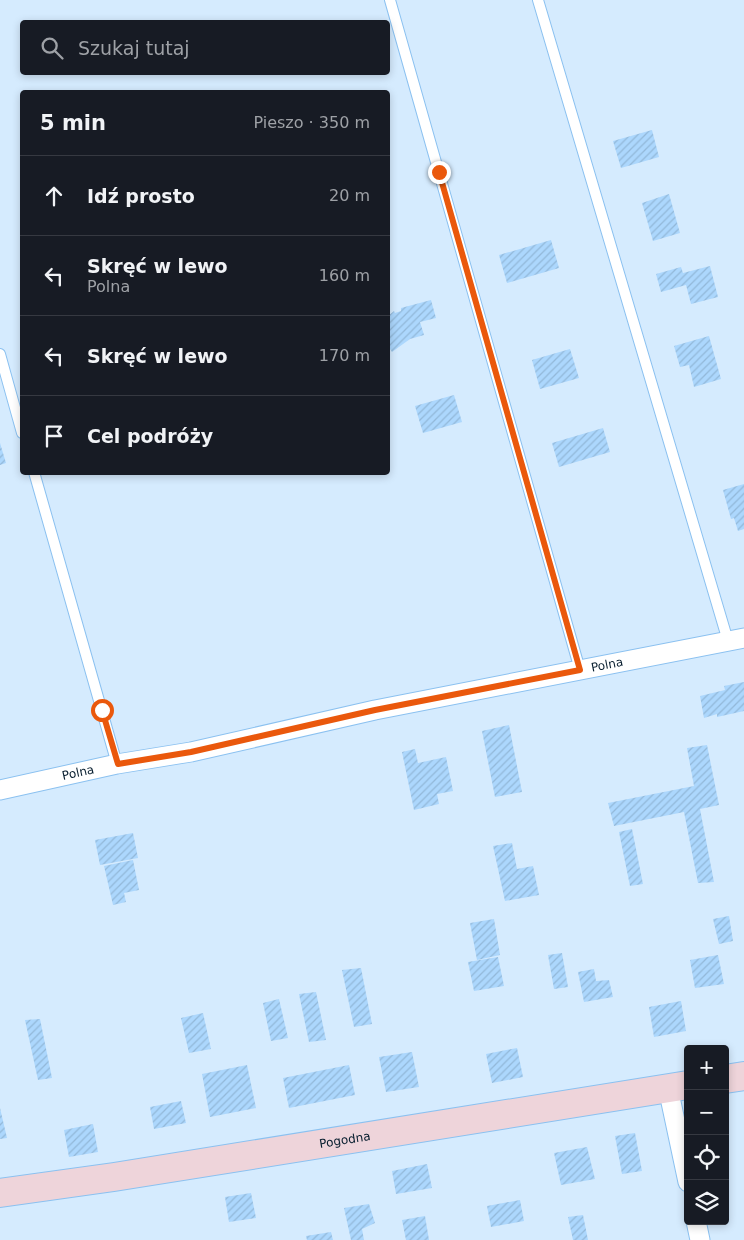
<!DOCTYPE html>
<html lang="pl">
<meta charset="utf-8">
<style>
body{margin:0;font-family:"DejaVu Sans",sans-serif;background:#20242c;color:#f1f3f6}
.controls{position:absolute;right:15px;bottom:15px;display:grid;overflow:hidden;border-radius:5px;box-shadow:0 2px 8px #0003}
.controls button{width:45px;height:45px;display:grid;place-items:center;padding:0;border:0;border-bottom:1px solid #363941;background:#171b24;color:#f1f3f6;font:25px sans-serif}
.stop{position:absolute;width:15px;height:15px;margin:-11px;border:4px solid #ea580c;border-radius:50%;background:#fff}
.stop.end{background:#ea580c;border-color:#fff;box-shadow:0 1px 5px #0008}
.list{margin:0;padding:0;list-style:none}
h2{display:flex;justify-content:space-between;align-items:center;height:65px;margin:0;padding:0 20px;font-size:21px}
h2 small{font-size:16px;font-weight:400;color:#9ea1a6}
.list li{display:grid;grid-template-columns:32px 1fr auto;gap:15px;align-items:center;box-sizing:border-box;height:80px;padding:0 20px;border-top:1px solid #363941}
.list b{display:block;font-size:19px;white-space:nowrap}
.list p{margin:0;font-size:16px;white-space:nowrap;color:#9ea1a6}
.list em{font-size:16px;font-style:normal;color:#9ea1a6}
.icon{flex:none;width:28px;height:28px;fill:none;stroke:currentColor;stroke-width:2;stroke-linecap:round;stroke-linejoin:round}
.map{position:relative;flex:none;width:744px;height:1240px;overflow:hidden}
.search{position:absolute;background:#171b24;box-shadow:0 2px 8px #0003;left:20px;top:20px;width:370px;height:55px;display:flex;align-items:center;gap:12px;box-sizing:border-box;padding:0 18px;border-radius:5px;color:#9ea1a6;font-size:19px}
.panel{position:absolute;background:#171b24;box-shadow:0 2px 8px #0003;left:20px;top:90px;width:370px;height:385px;border-radius:5px}
.map>svg:first-child{display:block}
.building{fill:url(#building-hatch)}
.lines{fill:none;stroke-linecap:round;stroke-linejoin:round}
.lane-casing{stroke:#8bc1f0;stroke-width:12}
.street-casing{stroke:#8bc1f0;stroke-width:21}
.secondary-casing{stroke:#8bc1f0;stroke-width:30}
.lane{stroke:#fff;stroke-width:10}
.street{stroke:#fff;stroke-width:19}
.secondary{stroke:#eed4da;stroke-width:28}
.route{stroke:#ea580c;stroke-width:6}
.labels{text-anchor:middle;dominant-baseline:central;stroke-width:4;stroke-linejoin:round;paint-order:stroke}
.street-label{font-size:12px;fill:#081e2f;stroke:#f5f5f5}
</style>
<div class="map">
<svg width="744" height="1240" viewBox="0 0 744 1240">
<defs>
<pattern id="building-hatch" width="6" height="6" patternUnits="userSpaceOnUse" patternTransform="scale(1.25)"><rect width="6" height="6" fill="#acd7fd"/><path d="M-1 1l2-2M0 6l6-6M5 7l2-2" fill="none" stroke="#92b8d9"/></pattern>
</defs>
<rect width="100%" height="100%" fill="#d5ebfe"/>
<g class="building">
<polygon points="652,130 659,157 621,168 613,141"/>
<polygon points="669,194 680,233 653,241 642,203"/>
<polygon points="551,240 559,268 507,283 499,255"/>
<polygon points="710,266 718,297 691,304 686,285 661,292 656,274 681,267 683,273"/>
<polygon points="431,300 436,318 420,322 424,335 410,339 392,352 388,346 388,316 394,311 395,313 401,311 401,308"/>
<polygon points="709,336 721,379 694,387 689,365 680,367 674,346"/>
<polygon points="570,349 579,378 540,389 532,360"/>
<polygon points="454,395 462,422 423,433 415,406"/>
<polygon points="603,428 610,452 559,467 552,443"/>
<polygon points="0,443 6,463 0,465"/>
<polygon points="744,484 744,529 738,531 734,518 731,519 723,490"/>
<polygon points="744,682 744,711 717,717 717,714 704,718 700,696 725,690 724,686"/>
<polygon points="509,725 522,792 495,797 482,731"/>
<polygon points="707,745 719,805 700,809 714,882 698,883 684,812 614,826 608,803 694,786 687,748"/>
<polygon points="415,749 418,763 446,757 453,791 437,794 439,804 414,810 402,752"/>
<polygon points="632,829 643,884 630,886 619,832"/>
<polygon points="133,833 138,858 100,865 95,840"/>
<polygon points="512,843 517,869 533,866 539,895 505,901 493,846"/>
<polygon points="133,860 139,890 124,893 126,902 113,905 104,866"/>
<polygon points="729,916 733,941 719,944 713,919"/>
<polygon points="494,919 500,955 477,960 470,923"/>
<polygon points="562,953 568,987 554,989 548,955"/>
<polygon points="718,955 724,984 695,988 690,960"/>
<polygon points="498,957 504,986 474,991 468,962"/>
<polygon points="361,968 372,1024 354,1027 342,970"/>
<polygon points="594,969 596,981 609,980 613,997 584,1002 578,972"/>
<polygon points="316,992 326,1040 309,1042 299,994"/>
<polygon points="279,999 288,1038 271,1041 263,1003"/>
<polygon points="681,1001 686,1031 654,1037 649,1007"/>
<polygon points="203,1013 211,1049 189,1053 181,1018"/>
<polygon points="40,1019 52,1078 38,1080 25,1020"/>
<polygon points="517,1048 523,1077 492,1083 486,1054"/>
<polygon points="412,1052 419,1087 386,1092 379,1057"/>
<polygon points="247,1065 256,1108 210,1117 202,1074"/>
<polygon points="349,1065 355,1095 289,1108 283,1078"/>
<polygon points="181,1101 186,1123 154,1129 150,1107"/>
<polygon points="0,1108 7,1138 0,1139"/>
<polygon points="93,1124 98,1152 69,1157 64,1130"/>
<polygon points="635,1133 642,1171 622,1174 615,1136"/>
<polygon points="587,1147 595,1179 561,1185 554,1153"/>
<polygon points="427,1164 432,1188 396,1194 392,1171"/>
<polygon points="251,1193 256,1218 229,1222 225,1197"/>
<polygon points="520,1200 524,1221 491,1227 487,1206"/>
<polygon points="369,1204 375,1223 362,1229 364,1240 351,1240 344,1208"/>
<polygon points="583,1215 588,1240 573,1240 568,1217"/>
<polygon points="425,1216 429,1240 406,1240 402,1220"/>
<polygon points="331,1232 333,1240 307,1240 306,1236"/>
</g>
<g class="lines">
<defs>
<g id="lane">
<polyline points="390,0 580,670"/>
<polyline points="538,0 728,641"/>
<polyline points="0,354 22,433"/>
<polyline points="34,472 117,764"/>
</g>
<g id="street">
<path id="s1" d="M 0,790 L 117,764 L 191,752 L 375,710 L 744,638"/>
<polyline points="668,1088 688,1182"/>
<polyline points="696,1221 700,1240"/>
</g>
<g id="secondary">
<polyline points="725,1079 744,1076"/>
<path id="s2" d="M 0,1193 L 114,1177 L 688,1085"/>
</g>
</defs>
<use href="#lane" class="lane-casing"/>
<use href="#street" class="street-casing"/>
<use href="#secondary" class="secondary-casing"/>
<use href="#lane" class="lane"/>
<use href="#street" class="street"/>
<use href="#secondary" class="secondary"/>
</g>
<g class="lines">
<polyline class="route" points="102,710 118,764 191,752 375,710 580,670 439,172"/>
</g>
<g class="labels">
<g class="street-label">
<text stroke="none"><textPath href="#s1" startOffset="620">Polna</textPath></text>
<text stroke="none"><textPath href="#s1" startOffset="80">Polna</textPath></text>
<text stroke="none"><textPath href="#s2" startOffset="349">Pogodna</textPath></text>
</g>
</g>
</svg>
<div class="controls">
<button>+</button>
<button>−</button>
<button><svg class="icon" aria-label="locate" viewBox="0 0 24 24"><circle cx="12" cy="12" r="6"/><path d="M12 2v4M12 18v4M2 12h4M18 12h4"/></svg></button>
<button><svg class="icon" aria-label="layers" viewBox="0 0 24 24"><path d="M12 4l9 5-9 5-9-5zM3 14l9 5 9-5"/></svg></button>
</div>
<div class="stop" style="left:102px;top:710px"></div>
<div class="stop end" style="left:439px;top:172px"></div>
<div class="search"><svg class="icon" aria-label="search" viewBox="0 0 24 24"><circle cx="10" cy="10" r="6"/><path d="M15 15l6 6"/></svg>Szukaj tutaj</div>
<section class="panel">
<h2>5 min<small>Pieszo · 350 m</small></h2>
<ul class="list">
<li><svg class="icon" aria-label="ahead" viewBox="0 0 24 24"><path d="M12 20V5M6 11l6-6 6 6"/></svg><div><b>Idź prosto</b></div><em>20 m</em></li>
<li><svg class="icon" aria-label="left" viewBox="0 0 24 24"><path d="M17 20v-9H6M10 6l-5 5 5 5"/></svg><div><b>Skręć w lewo</b><p>Polna</p></div><em>160 m</em></li>
<li><svg class="icon" aria-label="left" viewBox="0 0 24 24"><path d="M17 20v-9H6M10 6l-5 5 5 5"/></svg><div><b>Skręć w lewo</b></div><em>170 m</em></li>
<li><svg class="icon" aria-label="arrive" viewBox="0 0 24 24"><path d="M6 21V4h12l-3 4 3 4H6"/></svg><div><b>Cel podróży</b></div></li>
</ul>
</section>
</div>
